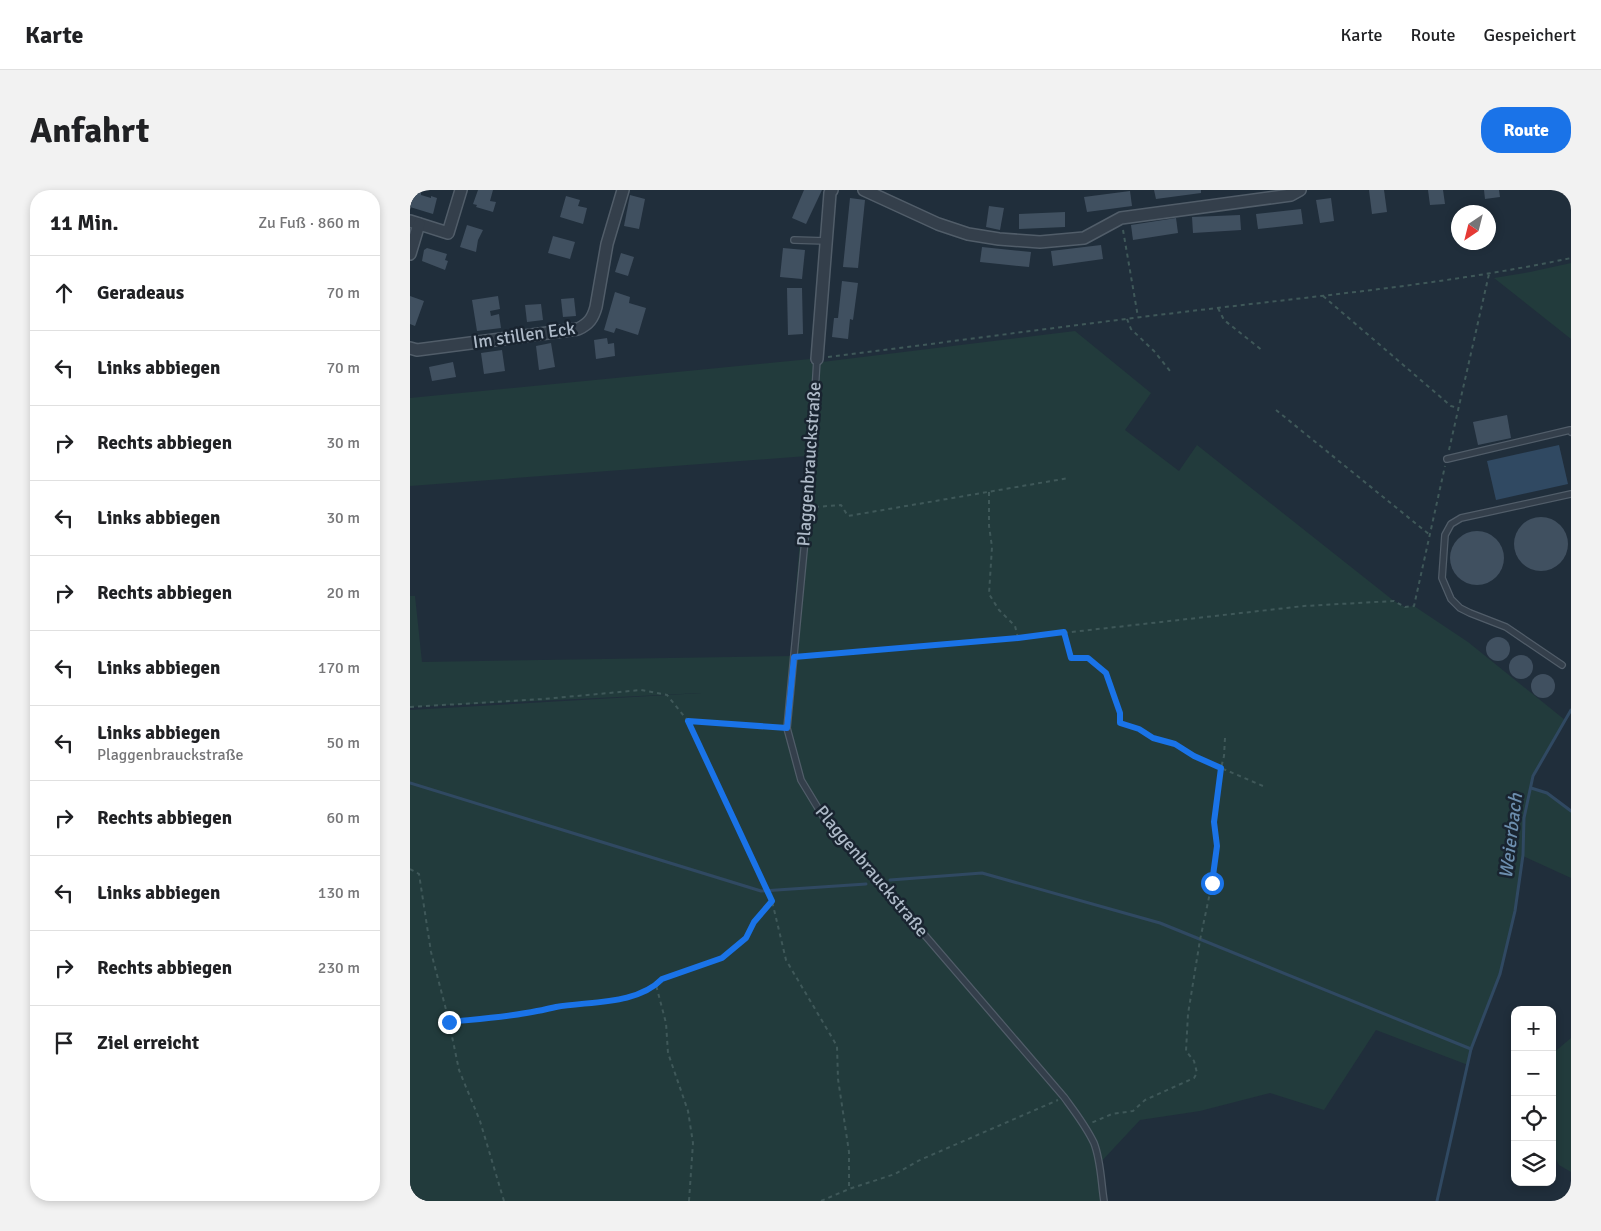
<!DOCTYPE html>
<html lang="de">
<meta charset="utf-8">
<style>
body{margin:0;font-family:Signika,sans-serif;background:#f2f2f2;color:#202124}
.controls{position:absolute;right:15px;bottom:15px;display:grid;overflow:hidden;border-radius:10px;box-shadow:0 2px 8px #0003}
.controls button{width:45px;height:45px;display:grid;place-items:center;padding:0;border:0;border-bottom:1px solid #e0e0e0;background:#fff;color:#202124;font:25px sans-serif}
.compass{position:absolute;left:1041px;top:15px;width:45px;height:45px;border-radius:50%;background:#fff;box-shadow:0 2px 8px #0003;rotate:215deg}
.stop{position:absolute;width:15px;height:15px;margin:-11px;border:4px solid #1a73e8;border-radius:50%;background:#fff}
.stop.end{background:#1a73e8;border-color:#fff;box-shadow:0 1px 5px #0008}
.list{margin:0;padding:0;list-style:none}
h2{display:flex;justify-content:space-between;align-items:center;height:65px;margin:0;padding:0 20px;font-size:21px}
h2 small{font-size:16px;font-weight:400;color:#757577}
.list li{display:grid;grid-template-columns:32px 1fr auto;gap:15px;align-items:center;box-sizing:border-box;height:75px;padding:0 20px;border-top:1px solid #e0e0e0}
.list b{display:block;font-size:19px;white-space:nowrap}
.list p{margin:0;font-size:16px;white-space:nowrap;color:#757577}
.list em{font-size:16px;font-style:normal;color:#757577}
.icon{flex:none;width:28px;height:28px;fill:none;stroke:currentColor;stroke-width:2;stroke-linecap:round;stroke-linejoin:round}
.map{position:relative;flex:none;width:1161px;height:1011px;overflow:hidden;border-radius:20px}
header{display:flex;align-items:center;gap:30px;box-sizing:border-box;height:70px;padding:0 25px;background:#fff;border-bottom:1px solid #e0e0e0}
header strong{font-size:24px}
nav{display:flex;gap:28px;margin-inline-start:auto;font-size:18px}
.intro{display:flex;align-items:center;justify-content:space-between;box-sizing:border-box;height:120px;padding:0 30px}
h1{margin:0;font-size:35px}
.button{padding:12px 22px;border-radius:20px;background:#1a73e8;color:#fff;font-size:18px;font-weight:700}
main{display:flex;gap:30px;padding:0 30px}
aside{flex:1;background:#fff;border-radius:20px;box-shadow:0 2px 8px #0003}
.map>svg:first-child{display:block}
.green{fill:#223b3c}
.water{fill:#304962}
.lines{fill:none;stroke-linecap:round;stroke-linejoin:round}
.stream{stroke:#304962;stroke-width:3}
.building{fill:#405060}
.lane-casing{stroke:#515d69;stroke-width:8}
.street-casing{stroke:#515d69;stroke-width:14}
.path{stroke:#3f5859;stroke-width:2;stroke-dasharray:4 4;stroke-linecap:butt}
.lane{stroke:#343f4b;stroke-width:5.5}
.street{stroke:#343f4b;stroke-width:11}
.route{stroke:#1a73e8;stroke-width:6}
.labels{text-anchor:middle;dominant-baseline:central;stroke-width:5;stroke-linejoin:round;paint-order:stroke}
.street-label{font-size:18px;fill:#aebac8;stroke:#192430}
.water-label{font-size:19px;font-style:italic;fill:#6c8eae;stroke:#192430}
</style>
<header>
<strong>Karte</strong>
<nav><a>Karte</a><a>Route</a><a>Gespeichert</a></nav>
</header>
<div class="intro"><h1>Anfahrt</h1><a class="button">Route</a></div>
<main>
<aside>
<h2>11 Min.<small>Zu Fuß · 860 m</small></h2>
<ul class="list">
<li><svg class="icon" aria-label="ahead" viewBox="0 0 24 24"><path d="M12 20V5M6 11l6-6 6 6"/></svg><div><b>Geradeaus</b></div><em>70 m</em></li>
<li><svg class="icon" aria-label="left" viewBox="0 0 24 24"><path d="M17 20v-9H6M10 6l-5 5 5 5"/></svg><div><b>Links abbiegen</b></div><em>70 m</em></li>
<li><svg class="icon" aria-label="right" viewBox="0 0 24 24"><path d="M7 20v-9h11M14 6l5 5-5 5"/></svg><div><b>Rechts abbiegen</b></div><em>30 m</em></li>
<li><svg class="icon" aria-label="left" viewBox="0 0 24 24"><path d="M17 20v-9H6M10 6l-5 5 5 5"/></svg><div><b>Links abbiegen</b></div><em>30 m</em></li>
<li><svg class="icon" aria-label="right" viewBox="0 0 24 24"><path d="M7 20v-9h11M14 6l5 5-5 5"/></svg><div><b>Rechts abbiegen</b></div><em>20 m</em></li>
<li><svg class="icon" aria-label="left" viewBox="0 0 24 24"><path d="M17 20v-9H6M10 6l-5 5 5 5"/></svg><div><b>Links abbiegen</b></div><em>170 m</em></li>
<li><svg class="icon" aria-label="left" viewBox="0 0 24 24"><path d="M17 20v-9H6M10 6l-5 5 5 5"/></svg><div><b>Links abbiegen</b><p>Plaggenbrauckstraße</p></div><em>50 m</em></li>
<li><svg class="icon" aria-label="right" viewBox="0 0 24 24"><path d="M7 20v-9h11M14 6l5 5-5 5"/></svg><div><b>Rechts abbiegen</b></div><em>60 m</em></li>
<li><svg class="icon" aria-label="left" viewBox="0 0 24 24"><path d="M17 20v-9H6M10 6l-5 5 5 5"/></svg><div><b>Links abbiegen</b></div><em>130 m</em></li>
<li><svg class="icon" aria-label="right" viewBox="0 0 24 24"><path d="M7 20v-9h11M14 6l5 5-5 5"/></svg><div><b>Rechts abbiegen</b></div><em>230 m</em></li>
<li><svg class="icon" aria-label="arrive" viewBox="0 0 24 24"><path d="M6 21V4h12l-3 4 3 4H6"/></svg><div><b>Ziel erreicht</b></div></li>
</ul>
</aside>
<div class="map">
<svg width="1161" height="1011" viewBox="0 0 1161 1011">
<rect width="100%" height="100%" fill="#202e3b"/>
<g class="green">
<polygon points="1161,73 1161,149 1084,88 1120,82"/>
<path d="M 665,141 L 741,203 L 715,240 L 769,281 L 787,255 L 984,411 L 995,417 L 1004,416 L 1058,452 L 1155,530 L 1123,586 L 1121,598 L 1137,603 L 1161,621 L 1161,688 L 1113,666 C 1107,706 1102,745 1090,784 C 1080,815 1065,843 1058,875 L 966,840 L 914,920 L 860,903 L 790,921 L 730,930 L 689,974 L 694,1011 L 0,1011 L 0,520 L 292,503 L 0,517 L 0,406 L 5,406 L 12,472 L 381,466 L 382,485 L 384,422 L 397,266 L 0,296 L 0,208 L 400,169 L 400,173 L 412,172 Z"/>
<polygon points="1161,848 1161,982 1149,975 1142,961 1142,864"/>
</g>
<polygon class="water" points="1149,255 1158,294 1086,310 1077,271"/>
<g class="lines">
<g class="stream">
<polyline points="0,593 351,701 456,694"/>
<polyline points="1121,598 1137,603 1161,621"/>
<polyline points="480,690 572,683 750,733 1061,859"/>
<polyline points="1027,1011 1061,859 1090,784 1105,721 1113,665 1114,628 1123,586 1161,520"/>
</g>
</g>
<g class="building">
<polygon points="0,0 5,0 4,1 11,3 11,5 21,8 21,6 27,8 23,24 0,17 4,4 0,3"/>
<polygon points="68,0 83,0 80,11 86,12 83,22 66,17 67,15 63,14"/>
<polygon points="394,0 412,0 396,34 382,28"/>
<polygon points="744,0 791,0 791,3 746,9"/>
<polygon points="959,0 974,0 977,22 962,24"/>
<polygon points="1018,0 1033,0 1035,14 1020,15"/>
<polygon points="1074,0 1089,0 1090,7 1075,9"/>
<polygon points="720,1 722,16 677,22 674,7"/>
<polygon points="220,5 235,9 229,39 214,36"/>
<polygon points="156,6 170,10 168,16 177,18 173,34 150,27"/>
<polygon points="440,8 455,10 448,78 433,77"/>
<polygon points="921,8 924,31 910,33 906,10"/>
<polygon points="579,16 594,18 590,40 576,37"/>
<polygon points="891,19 893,34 848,39 846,24"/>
<polygon points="655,22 655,37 609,39 609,24"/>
<polygon points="830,25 831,40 783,43 782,27"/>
<polygon points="766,28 768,43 723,50 721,35"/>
<polygon points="57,35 73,40 68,50 66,62 50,57"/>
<polygon points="143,46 165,52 160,69 138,63"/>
<polygon points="691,55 693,69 643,76 641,61"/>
<polygon points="572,57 621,62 619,77 570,72"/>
<polygon points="17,58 37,64 35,70 38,71 35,80 12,71 14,60"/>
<polygon points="373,58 395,60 392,89 370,87"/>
<polygon points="211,63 224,67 218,86 205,82"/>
<polygon points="432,91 448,93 443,130 440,129 438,149 422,147 424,128 428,128"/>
<polygon points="377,98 392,98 393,144 378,145"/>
<polygon points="205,102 220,107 219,113 236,118 228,145 206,138 204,143 194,140"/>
<polygon points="0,106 14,111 5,136 0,134"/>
<polygon points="88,106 90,119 80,121 81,126 89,124 91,138 67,141 62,110"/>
<polygon points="164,108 166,126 153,127 151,109"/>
<polygon points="131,114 133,130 117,132 115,115"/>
<polygon points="197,148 198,154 204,153 205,166 186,169 184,150"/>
<polygon points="141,153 145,177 129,180 126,156"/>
<polygon points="92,160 95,181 74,184 71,163"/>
<polygon points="43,172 46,187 22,191 19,177"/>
<polygon points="1097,225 1101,248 1068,255 1063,232"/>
<circle cx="1131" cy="354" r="27"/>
<circle cx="1067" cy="368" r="27"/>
<circle cx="1088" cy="459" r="12"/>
<circle cx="1111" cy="477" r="12"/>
<circle cx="1133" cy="496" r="12"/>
</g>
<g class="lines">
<defs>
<g id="lane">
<polyline points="384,50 416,51"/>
<path d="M 407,169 L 398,318 L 377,538 L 391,590 L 414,628 L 654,907 C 665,922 676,936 684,953 C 691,971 691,992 694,1011"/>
<polyline points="1037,269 1160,240 1161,242"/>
<polyline points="1152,475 1096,437 1060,423 1050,418 1041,409 1032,388 1035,345 1041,334 1051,328 1161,304"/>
</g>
<g id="street">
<polyline points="454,0 528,34 558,44 589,49 630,52 674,48 711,28 881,5 890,0"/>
<polyline points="0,31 38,43 51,0"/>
<polyline points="0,64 9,34"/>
<path d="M 0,158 L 7,160 L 168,139 C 179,134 183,128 186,117 L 197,54 L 213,0"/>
<polyline points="407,169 419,16 420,3 422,0"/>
</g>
</defs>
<use href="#lane" class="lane-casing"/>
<use href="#street" class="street-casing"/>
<g class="path">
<polyline points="713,40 728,127"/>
<polyline points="913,106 1041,216 1048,218"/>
<polyline points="808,118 814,130 853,161"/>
<polyline points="717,129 721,139 744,161 760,181"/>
<path d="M 418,167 C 547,151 677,133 807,118 C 925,104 1044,93 1161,68"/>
<polyline points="866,220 1020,345"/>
<polyline points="1039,260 1079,84"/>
<polyline points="579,302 579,336 582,357 579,404 589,420 605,436 608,448"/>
<polyline points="405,317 431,315 438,326 659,288"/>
<polyline points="654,442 661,468 678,468 696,483 710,523 711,533 729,539 743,547 765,554 784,566 811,578 803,632 807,656 802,693 790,750 778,824 776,861 784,871 787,883 784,888 735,910 723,921 702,924 681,933"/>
<polyline points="391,467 608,448 894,416 984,411 995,417 1004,416 1035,276"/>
<polyline points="0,517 134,509 231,500 257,505 278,531 369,537"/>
<polyline points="278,531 362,711 376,770 427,856 428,889 439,962 439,999"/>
<polyline points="815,548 814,566 811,578 853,596"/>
<polyline points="0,679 9,684 21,762 39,831"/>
<polyline points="94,1011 70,931 49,880 39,832 126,822 147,816 171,815 225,805 246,795"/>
<polyline points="279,1011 283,953 278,921 258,863 256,833 246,795 252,789 312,768 336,748 344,732 362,711"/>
<polyline points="411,1011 439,999 485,984 510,970 648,910"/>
</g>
<use href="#lane" class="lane"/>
<use href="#street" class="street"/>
</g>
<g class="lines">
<path class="route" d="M 39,832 C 68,829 99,827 127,821 C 134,820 140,818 146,817 C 179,811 227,815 252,789 L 312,768 L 336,748 L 344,732 L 362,711 L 278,531 L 377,538 L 384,467 L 608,448 L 654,442 L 661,468 L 678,468 L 696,483 L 710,523 L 710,533 L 729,539 L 743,548 L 765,554 L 784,566 L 811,578 L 804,632 L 807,656 L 802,693"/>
</g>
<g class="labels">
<g class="street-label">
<text transform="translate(114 145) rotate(-8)">Im stillen Eck</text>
<text transform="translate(399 274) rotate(-86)">Plaggenbrauckstraße</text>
<text transform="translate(462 681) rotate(50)">Plaggenbrauckstraße</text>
</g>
<g class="water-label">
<text transform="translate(1101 646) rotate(-83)">Weierbach</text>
</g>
</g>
</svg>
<div class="controls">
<button>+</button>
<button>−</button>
<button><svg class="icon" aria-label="locate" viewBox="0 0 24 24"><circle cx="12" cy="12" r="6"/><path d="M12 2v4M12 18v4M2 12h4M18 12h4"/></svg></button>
<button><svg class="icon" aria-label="layers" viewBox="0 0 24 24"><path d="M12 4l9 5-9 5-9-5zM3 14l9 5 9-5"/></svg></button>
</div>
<svg class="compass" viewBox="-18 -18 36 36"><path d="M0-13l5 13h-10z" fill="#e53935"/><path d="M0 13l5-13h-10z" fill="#757577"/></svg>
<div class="stop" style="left:802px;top:693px"></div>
<div class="stop end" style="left:39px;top:832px"></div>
</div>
</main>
